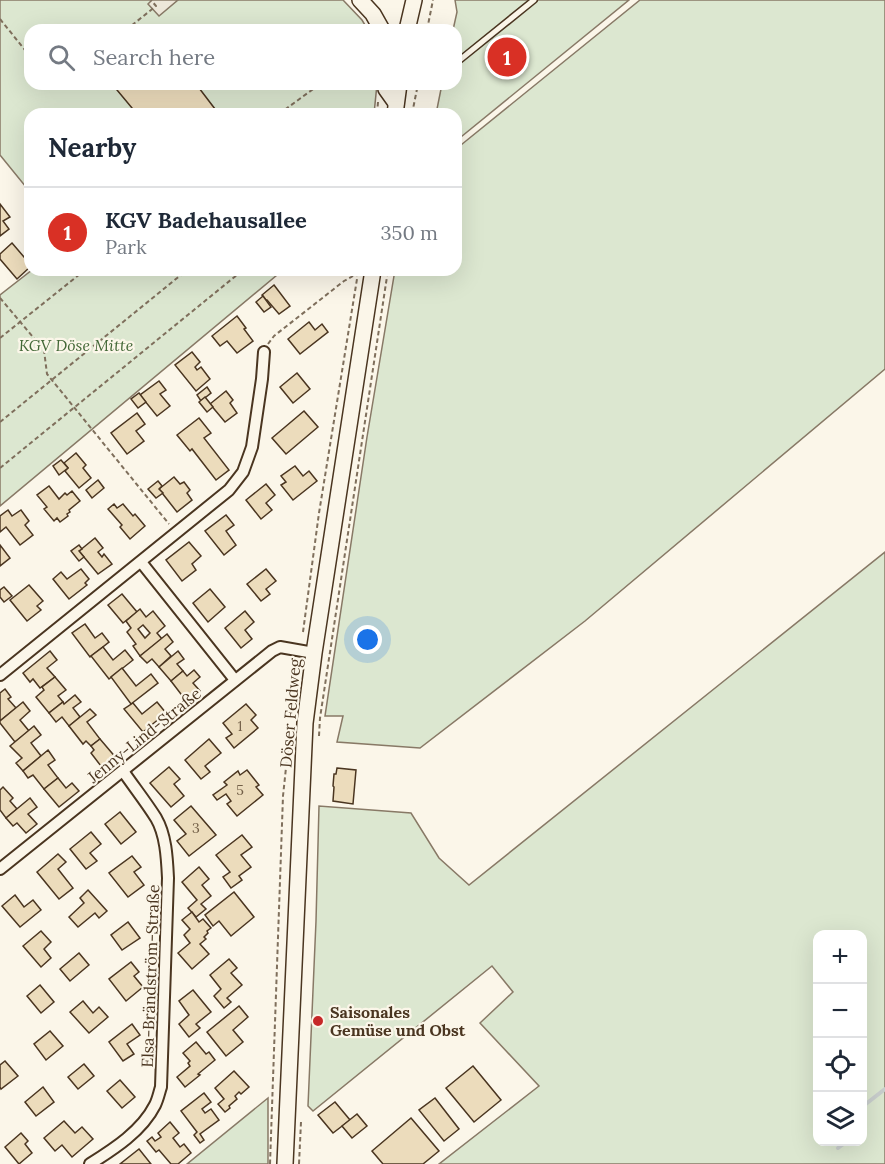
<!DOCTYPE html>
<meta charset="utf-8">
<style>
body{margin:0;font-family:Lora,serif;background:#f6f6f7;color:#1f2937}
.controls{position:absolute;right:18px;bottom:18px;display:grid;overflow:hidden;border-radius:12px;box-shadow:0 6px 24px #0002}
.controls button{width:54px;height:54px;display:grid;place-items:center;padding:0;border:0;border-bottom:2px solid #e0e1e3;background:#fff;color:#1f2937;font:30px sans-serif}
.you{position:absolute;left:368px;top:640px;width:21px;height:21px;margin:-15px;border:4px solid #fff;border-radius:50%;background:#1a73e8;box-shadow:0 0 0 9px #1a73e833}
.badge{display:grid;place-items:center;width:39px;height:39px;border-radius:50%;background:#d93025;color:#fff;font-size:20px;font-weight:700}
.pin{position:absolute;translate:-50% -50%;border:3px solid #fff;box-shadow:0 2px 6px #0006}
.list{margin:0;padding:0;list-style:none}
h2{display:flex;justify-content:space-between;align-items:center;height:78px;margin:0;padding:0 24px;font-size:26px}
h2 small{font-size:20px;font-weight:400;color:#747a83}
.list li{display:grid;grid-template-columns:39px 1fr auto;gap:18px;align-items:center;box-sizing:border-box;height:90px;padding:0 24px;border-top:2px solid #e0e1e3}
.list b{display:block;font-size:22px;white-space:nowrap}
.list p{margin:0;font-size:20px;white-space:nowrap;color:#747a83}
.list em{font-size:20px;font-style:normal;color:#747a83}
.icon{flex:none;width:33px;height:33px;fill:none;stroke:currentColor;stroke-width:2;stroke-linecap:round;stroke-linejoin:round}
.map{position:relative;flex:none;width:885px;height:1164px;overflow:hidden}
.search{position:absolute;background:#fff;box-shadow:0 6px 24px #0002;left:24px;top:24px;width:438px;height:66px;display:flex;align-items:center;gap:15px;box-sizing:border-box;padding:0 21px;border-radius:18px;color:#747a83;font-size:22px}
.panel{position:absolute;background:#fff;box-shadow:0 6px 24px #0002;left:24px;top:108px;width:438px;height:168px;border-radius:18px}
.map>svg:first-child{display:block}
.green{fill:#dce7d0;stroke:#887966;stroke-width:1.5;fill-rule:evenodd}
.parking{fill:#ede7d9;stroke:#887966;stroke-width:1.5}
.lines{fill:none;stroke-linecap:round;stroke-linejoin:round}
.stream{stroke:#c9cecd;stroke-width:4}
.building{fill:#ecdcbc;stroke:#4a3520;stroke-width:1.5;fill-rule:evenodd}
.lane-casing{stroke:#4a3520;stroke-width:8}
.street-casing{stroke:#4a3520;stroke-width:14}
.secondary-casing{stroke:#4a3520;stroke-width:18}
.path{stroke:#7f6f5c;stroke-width:2;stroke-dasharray:4.5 3;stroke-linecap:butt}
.lane{stroke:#fbf6e9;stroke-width:5}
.street{stroke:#fbf6e9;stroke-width:10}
.secondary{stroke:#fbf6e9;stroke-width:15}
.poi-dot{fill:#c62828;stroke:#fbf6e9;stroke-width:2}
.labels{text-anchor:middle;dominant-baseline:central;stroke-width:4.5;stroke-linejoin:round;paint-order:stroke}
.number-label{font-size:14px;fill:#725f47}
.park-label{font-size:16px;font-style:italic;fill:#436837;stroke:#fbf6e9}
.street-label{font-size:16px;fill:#4a3520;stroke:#fbf6e9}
.poi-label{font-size:16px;font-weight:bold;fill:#4a3520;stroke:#fbf6e9;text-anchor:start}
</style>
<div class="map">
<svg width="885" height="1164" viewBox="0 0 885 1164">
<rect width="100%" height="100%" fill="#fbf6e9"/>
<g class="green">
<polygon points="0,0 343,0 362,20 368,30 30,30 30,84 377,84 374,114 30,114 30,192 0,155"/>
<polygon points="455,0 629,0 456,141 456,114 436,114 442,84 456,84 456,30 453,30 457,12"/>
<polygon points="640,0 885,0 885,369 585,621 420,748 337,742 343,716 325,716 367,437 395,270 456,270 456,149"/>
<polygon points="32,270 283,270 0,506 0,295"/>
<path d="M 885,552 L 885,1164 L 439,1164 L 539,1086 L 480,1023 L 513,992 L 492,966 L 313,1111 L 308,1106 L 316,921 L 319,806 L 411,813 L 439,858 L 469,885 ZM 818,934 L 862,934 L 862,1142 L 818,1142 Z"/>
<polygon points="268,1098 268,1164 187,1164"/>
</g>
<polygon class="parking" points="152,0 178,0 159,16 148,4"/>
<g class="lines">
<g class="stream">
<polyline points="862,1107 885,1089"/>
<polyline points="838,1148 846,1142"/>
</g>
</g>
<g class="building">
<polygon points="112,84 196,84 215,109 209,114 137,114"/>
<polygon points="0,204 10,217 3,221 9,229 0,236"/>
<polygon points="12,243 30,264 30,267 17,279 0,259 0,254"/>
<polygon points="274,285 290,306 279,314 267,300 266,300 262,295"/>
<polygon points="263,296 271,307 264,312 256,302"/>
<polygon points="237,316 246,328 244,329 253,341 237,353 227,341 220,346 212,336"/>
<polygon points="309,322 315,330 322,324 328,332 300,354 288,339"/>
<polygon points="192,352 200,362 195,367 197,370 201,367 210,379 196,391 175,365"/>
<polygon points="297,373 310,389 293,403 280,387"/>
<polygon points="159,381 166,390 160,394 170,406 157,416 140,395"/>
<polygon points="207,387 211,393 201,401 197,395"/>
<polygon points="226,391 233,400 230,403 237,413 225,422 210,404"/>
<polygon points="139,393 146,402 138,408 131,399"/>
<polygon points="205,397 213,407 207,412 199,402"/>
<polygon points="304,411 318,427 286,454 272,438"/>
<polygon points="137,413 145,424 136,431 144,441 127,454 111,433"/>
<polygon points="199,418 211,433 204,438 229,470 216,480 192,449 190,451 177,435"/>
<polygon points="76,453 86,465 83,468 91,478 79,488 65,471 68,468 64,463"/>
<polygon points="61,460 68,468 59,475 53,466"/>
<polygon points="295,466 303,476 309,471 317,481 293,500 281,485 286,482 281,476"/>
<polygon points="174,477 180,484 184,482 190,490 187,493 192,500 177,512 159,489"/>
<polygon points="98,480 104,488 92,498 86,490"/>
<polygon points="158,481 162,486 159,489 163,493 156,498 148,489"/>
<polygon points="266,484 275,495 266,503 272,510 261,519 246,500"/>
<polygon points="49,486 59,499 65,493 67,495 72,491 80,501 69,510 70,512 67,514 68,516 60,522 57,518 54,521 44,509 47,507 37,495"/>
<polygon points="114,504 117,508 123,504 133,516 135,514 145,526 130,539 120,527 122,525 108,509"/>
<polygon points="8,510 12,516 21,510 29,521 25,525 33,535 20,545 6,527 0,532 0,516"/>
<polygon points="226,515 234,525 226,531 236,545 224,555 205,531"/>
<polygon points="95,538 103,548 98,552 102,557 104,554 112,564 98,574 79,551"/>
<polygon points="189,542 201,556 192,564 196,570 182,581 166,560"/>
<polygon points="0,545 10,558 0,566"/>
<polygon points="79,545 82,549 79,551 84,557 79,561 71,551"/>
<polygon points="81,569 89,579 85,583 87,585 69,599 53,579 61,572 67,579"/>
<polygon points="266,569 276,581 266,589 270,594 261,601 247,584"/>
<polygon points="29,585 43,601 37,606 41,610 27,621 10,600"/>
<polygon points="4,587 12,596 4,602 0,597 0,590"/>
<polygon points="210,589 225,607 208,622 193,603"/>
<polygon points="122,594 137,612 123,623 108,605"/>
<path d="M 140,609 L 146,617 L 153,611 L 165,626 L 157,633 L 162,639 L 140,656 L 133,646 L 136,644 L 127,632 L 131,628 L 126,621 ZM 143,625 L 150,633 L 145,638 L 138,629 Z"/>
<polygon points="245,611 254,622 245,630 252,639 241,648 225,628"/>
<polygon points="85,624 95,638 102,633 109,642 90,657 72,633"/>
<polygon points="167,634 173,642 165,649 171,656 159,667 152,659 147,663 140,656"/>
<polygon points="103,647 113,660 125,650 133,660 109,679 91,656"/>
<polygon points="50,651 57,660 47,668 55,677 40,688 33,679 30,682 23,673"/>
<polygon points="178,651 184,659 177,664 183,671 171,681 159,667"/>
<polygon points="122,668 136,686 151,674 158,683 131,704 111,677"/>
<polygon points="194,670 200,677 193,683 200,691 187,702 171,681 183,671 187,676"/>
<polygon points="55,677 66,690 58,696 63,702 49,713 36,697 44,690 42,687"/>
<polygon points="5,689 11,697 8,699 16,708 0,721 0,693"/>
<polygon points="75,695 81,702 73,708 80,717 69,726 62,717 56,722 49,713 63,702 64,704"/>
<polygon points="23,702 30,711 20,720 29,731 15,742 0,723 0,721"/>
<polygon points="157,702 166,713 143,732 124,709 133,703 142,714"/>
<polygon points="246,704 256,715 251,720 258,728 234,748 226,738 232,734 223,723"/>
<polygon points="90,709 96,715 87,722 100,739 91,746 86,741 83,744 69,726"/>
<polygon points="34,726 41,735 31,743 41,756 23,771 16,763 22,758 10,746"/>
<polygon points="100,739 117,759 104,770 91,753 94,750 91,746"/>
<polygon points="209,739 221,753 205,766 210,772 201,779 185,760"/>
<polygon points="48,750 55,760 48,765 58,778 44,789 33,775 28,778 23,771"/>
<polygon points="169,767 180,779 174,784 184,796 171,807 150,783"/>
<polygon points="337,768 356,770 353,804 333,801 334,787 333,786 334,774 336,774"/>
<polygon points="247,770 259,785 256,787 263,795 237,816 227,804 231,801 226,794 217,800 213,795 227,785 224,782 238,771 240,775"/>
<polygon points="58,778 66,788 72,783 79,791 59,807 44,789"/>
<polygon points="3,787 13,798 10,801 17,809 6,818 0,810 0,790"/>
<polygon points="30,798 37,807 28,814 37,824 26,833 17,823 13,826 6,818"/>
<polygon points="191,806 216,835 189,856 177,841 186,834 174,820"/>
<polygon points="120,812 136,832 121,844 105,824"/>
<polygon points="91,832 101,844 90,853 97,861 86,869 70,849"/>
<polygon points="242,835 252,847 241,855 251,867 239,876 242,880 231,888 223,877 230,872 216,855"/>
<polygon points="58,854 66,862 58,869 73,888 59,899 37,872"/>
<polygon points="132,856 141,867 134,872 144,885 128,897 109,873"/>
<polygon points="199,867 209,879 202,885 211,896 201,904 206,909 196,917 188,908 197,900 182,882"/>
<polygon points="88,890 107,911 99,918 95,913 78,927 69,917 84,903 80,898"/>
<polygon points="234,892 254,917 231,936 219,921 213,926 205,915"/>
<polygon points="15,895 24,907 33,900 41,910 20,927 2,906"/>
<polygon points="192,912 199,922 203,919 211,928 207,931 208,933 204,937 206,939 200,944 209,954 192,969 178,953 190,943 184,935 190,929 182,920"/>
<polygon points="128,922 140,938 122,950 111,935"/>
<polygon points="41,931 51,942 44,949 51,958 41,967 23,946"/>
<polygon points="79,953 89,965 70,981 60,969"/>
<polygon points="229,959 237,968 231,973 242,985 227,998 231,1002 224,1008 214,996 221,989 210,975"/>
<polygon points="131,962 139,972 134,976 143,987 126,1001 109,979"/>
<polygon points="40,985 54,1002 41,1013 27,996"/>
<polygon points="193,990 211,1012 196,1024 200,1028 189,1037 179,1024 189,1015 179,1001"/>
<polygon points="83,1001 93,1013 99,1007 108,1017 89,1033 70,1012"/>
<polygon points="239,1006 248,1017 233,1030 243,1042 226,1056 207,1032"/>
<polygon points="132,1024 140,1035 127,1044 134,1054 123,1061 109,1042"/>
<polygon points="50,1031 63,1046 46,1060 34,1044"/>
<polygon points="196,1042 206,1054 209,1052 215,1060 198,1074 200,1075 185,1087 177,1077 190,1066 188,1063 190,1061 183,1053"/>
<polygon points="5,1061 18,1076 1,1089 0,1087 0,1065"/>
<polygon points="84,1064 94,1076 78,1089 68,1077"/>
<polygon points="473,1066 501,1100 474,1122 446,1088"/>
<polygon points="234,1071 249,1087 241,1094 239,1092 235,1096 237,1099 229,1106 230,1108 225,1112 218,1104 224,1099 215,1088"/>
<polygon points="120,1080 135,1097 122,1108 107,1091"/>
<polygon points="43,1087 54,1102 36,1116 25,1102"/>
<polygon points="204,1093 211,1102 202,1109 205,1113 211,1109 219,1120 200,1134 204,1140 200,1143 194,1135 197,1132 181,1111"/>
<polygon points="435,1098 459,1129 444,1141 419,1110"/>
<polygon points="335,1102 350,1120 333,1133 318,1115"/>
<polygon points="357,1114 367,1126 352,1138 342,1126"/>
<polygon points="411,1118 439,1151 423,1164 383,1164 372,1151"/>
<polygon points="64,1121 75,1133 82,1127 93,1139 72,1157 62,1145 55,1151 44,1138"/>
<polygon points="170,1122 179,1133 173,1138 180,1147 184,1144 191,1153 178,1164 171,1164 159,1150 156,1152 147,1141 152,1137 155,1141 161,1137 158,1133"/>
<polygon points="21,1133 28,1141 25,1144 32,1153 19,1164 5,1147"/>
<polygon points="139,1149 151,1164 120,1164"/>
</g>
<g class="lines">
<defs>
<polyline id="lane" points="456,63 534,0"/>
<g id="street">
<polyline points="141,562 235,680"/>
<polyline points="0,675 229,490 243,472 252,447 262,379 264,352"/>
<polyline points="0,869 272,651 280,647 314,653"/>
<path d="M 90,1164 C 114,1149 142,1131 155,1105 C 158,1099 159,1093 161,1087 L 168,878 C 167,858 166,835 156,818 C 146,802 134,787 123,771"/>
</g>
<g id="secondary">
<polyline points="360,0 373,14 382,30"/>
<polyline points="407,30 414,0"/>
<polyline points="386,84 386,89 396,103"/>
<polyline points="395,114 399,84"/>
<polyline points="285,1164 305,723 314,653 373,270"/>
</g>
</defs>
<use href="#lane" class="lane-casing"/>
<use href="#street" class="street-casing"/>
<use href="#secondary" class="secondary-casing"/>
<g class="path">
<polyline points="0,19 25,50 30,45"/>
<polyline points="126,30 156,6 151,0"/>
<polyline points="427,30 433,0"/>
<polyline points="279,114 320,84"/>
<polyline points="377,114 378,102"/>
<polyline points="412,114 418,84"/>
<polyline points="0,298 44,350 47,374 169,524"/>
<polyline points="0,338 85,270"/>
<polyline points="268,344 274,336 344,281 353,276 358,275"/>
<polyline points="0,422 187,270"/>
<polyline points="0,468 243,270"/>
<polyline points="303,632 319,513 357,279"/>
<polyline points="293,700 298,664"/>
<polyline points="319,736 320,718 388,270"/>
<polyline points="270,1164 283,796 290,730"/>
<polyline points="299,1164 301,1122"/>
</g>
<use href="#lane" class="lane"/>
<use href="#street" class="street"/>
<use href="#secondary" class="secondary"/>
</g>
<circle class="poi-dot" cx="318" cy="1021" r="6"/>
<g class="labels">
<g class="number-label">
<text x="240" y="726">1</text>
<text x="240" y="790">5</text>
<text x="196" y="828">3</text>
</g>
<g class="park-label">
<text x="76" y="345">KGV Döse Mitte</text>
</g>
<g class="street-label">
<text transform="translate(290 713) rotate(-85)">Döser Feldweg</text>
<text transform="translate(144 735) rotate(-39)">Jenny-Lind-Straße</text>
<text transform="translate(150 976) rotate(-88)">Elsa-Brändström-Straße</text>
</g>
<g class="poi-label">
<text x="330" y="1012">Saisonales<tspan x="330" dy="18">Gemüse und Obst</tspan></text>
</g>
</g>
</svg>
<div class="controls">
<button>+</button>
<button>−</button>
<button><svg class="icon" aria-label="locate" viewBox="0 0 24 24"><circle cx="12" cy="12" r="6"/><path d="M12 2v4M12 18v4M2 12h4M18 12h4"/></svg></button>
<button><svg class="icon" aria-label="layers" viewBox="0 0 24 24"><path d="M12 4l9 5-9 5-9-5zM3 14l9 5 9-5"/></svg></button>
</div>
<div class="you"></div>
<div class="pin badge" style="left:507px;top:57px">1</div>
<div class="search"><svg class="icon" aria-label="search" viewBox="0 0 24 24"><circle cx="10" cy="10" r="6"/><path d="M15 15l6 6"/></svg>Search here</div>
<section class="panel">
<h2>Nearby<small></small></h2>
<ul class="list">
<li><span class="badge">1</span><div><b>KGV Badehausallee</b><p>Park</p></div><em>350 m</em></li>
</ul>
</section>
</div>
